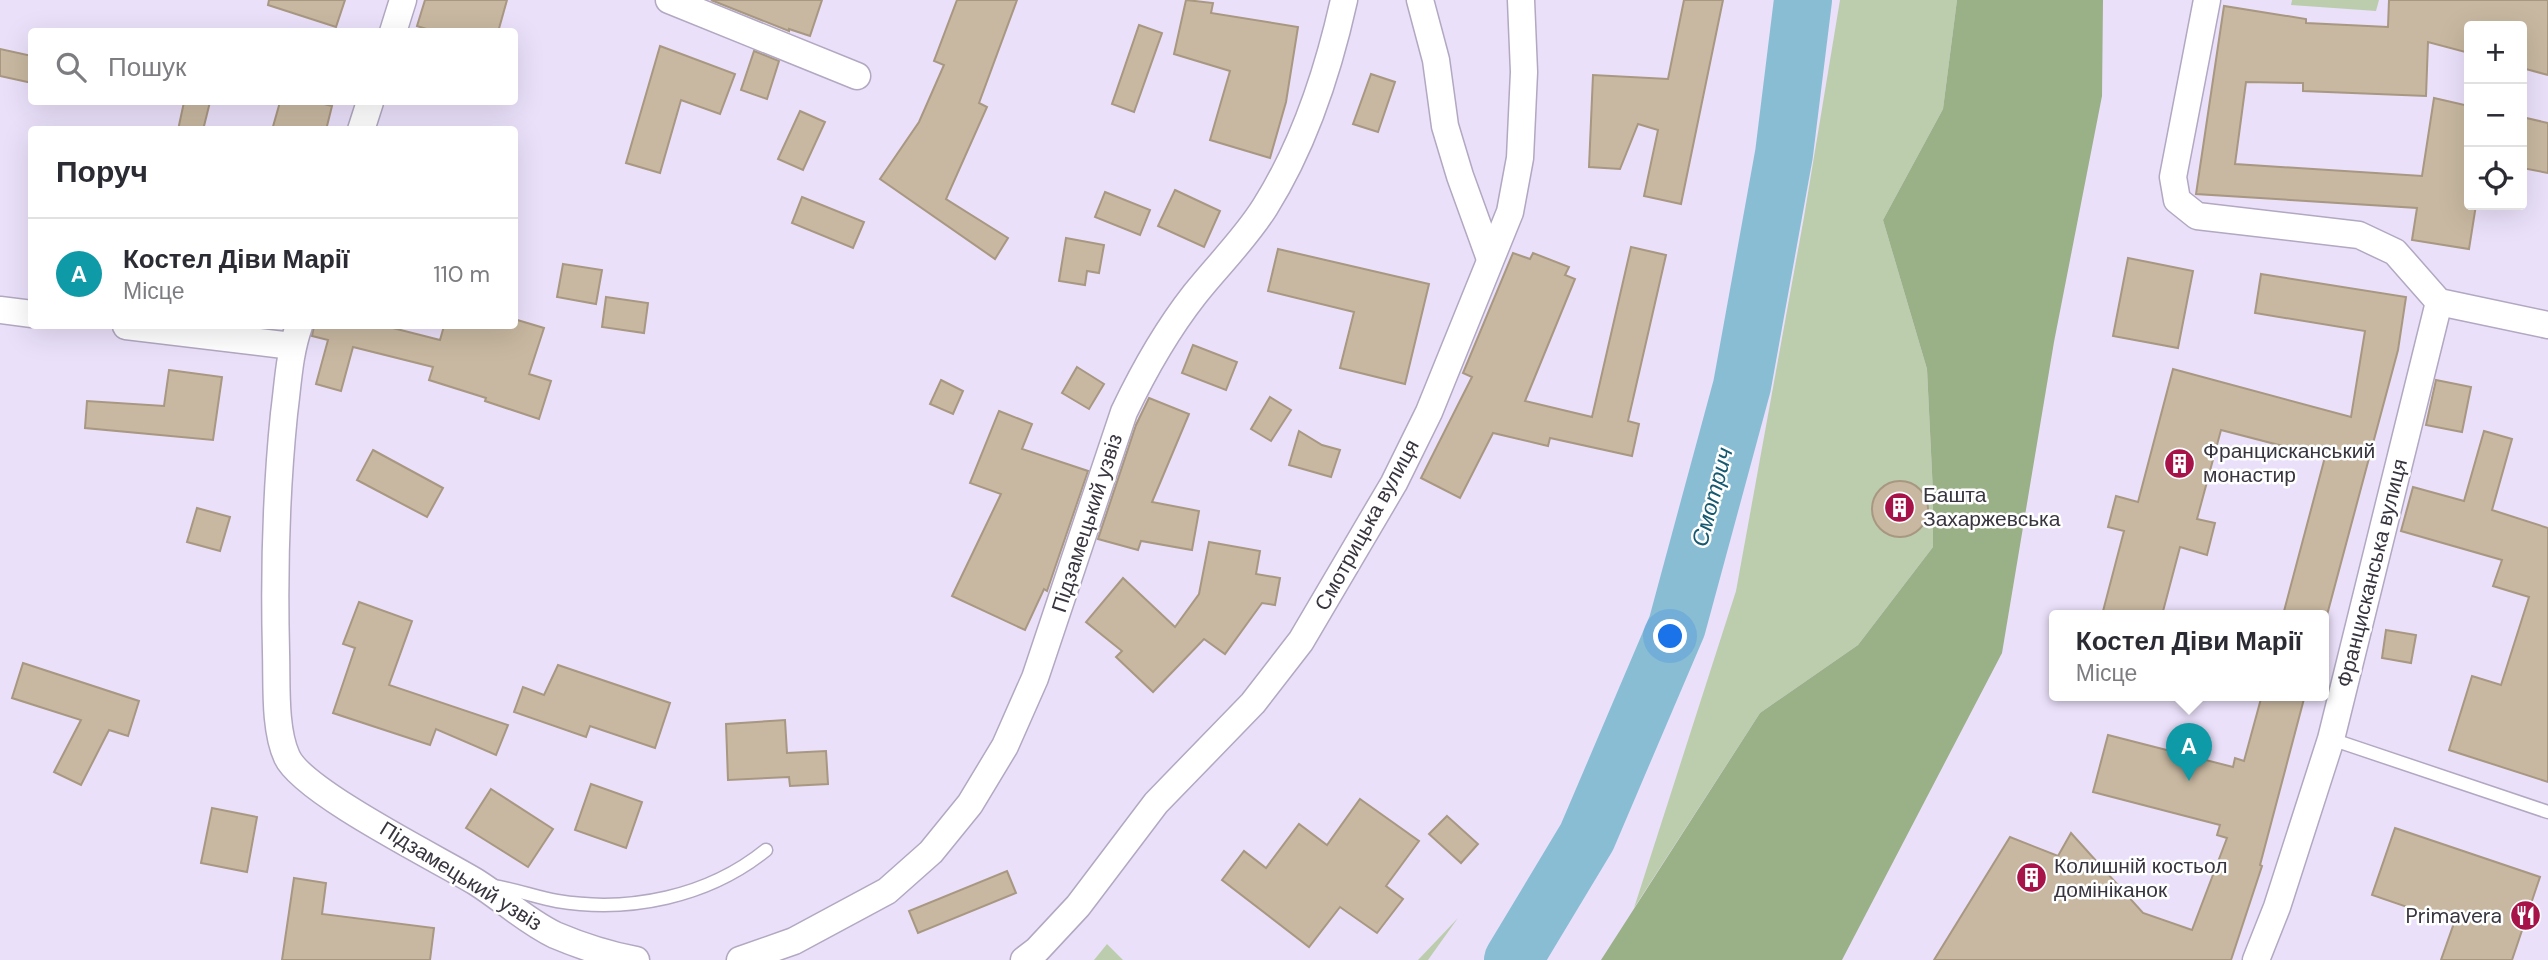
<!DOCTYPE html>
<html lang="uk">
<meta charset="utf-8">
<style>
body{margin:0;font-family:"DM Sans",sans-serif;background:#f7f7f7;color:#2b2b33}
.controls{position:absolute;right:21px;top:21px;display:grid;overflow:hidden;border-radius:7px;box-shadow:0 7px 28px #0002}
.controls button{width:63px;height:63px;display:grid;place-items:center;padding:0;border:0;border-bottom:2px solid #e1e1e2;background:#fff;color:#2b2b33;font:35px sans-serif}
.you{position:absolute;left:1671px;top:637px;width:24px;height:24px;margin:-18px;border:5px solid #fff;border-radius:50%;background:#1a73e8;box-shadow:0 0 0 10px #1a73e833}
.badge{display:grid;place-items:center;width:46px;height:46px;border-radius:50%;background:#111827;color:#fff;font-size:23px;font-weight:700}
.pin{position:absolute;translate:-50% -58px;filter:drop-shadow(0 2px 4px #0008)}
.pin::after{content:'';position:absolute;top:37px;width:24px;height:21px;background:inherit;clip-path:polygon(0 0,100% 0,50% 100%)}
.popup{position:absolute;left:2049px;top:610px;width:280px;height:91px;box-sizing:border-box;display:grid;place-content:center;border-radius:7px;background:#fff;filter:drop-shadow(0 2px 5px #0005);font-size:23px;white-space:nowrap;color:#7c7c81}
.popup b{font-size:26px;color:#2b2b33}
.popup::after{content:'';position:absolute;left:50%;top:100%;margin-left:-14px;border:14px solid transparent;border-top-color:#fff}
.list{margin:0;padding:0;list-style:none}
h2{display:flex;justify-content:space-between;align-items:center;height:91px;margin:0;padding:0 28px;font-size:30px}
h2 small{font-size:23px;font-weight:400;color:#7c7c81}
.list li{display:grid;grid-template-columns:46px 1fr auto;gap:21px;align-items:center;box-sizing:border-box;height:112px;padding:0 28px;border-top:2px solid #e1e1e2}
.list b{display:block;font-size:26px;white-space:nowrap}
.list p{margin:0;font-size:23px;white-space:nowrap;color:#7c7c81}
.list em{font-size:23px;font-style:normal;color:#7c7c81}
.icon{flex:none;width:38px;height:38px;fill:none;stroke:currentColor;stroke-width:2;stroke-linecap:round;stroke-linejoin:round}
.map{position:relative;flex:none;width:2548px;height:960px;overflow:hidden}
.search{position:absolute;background:#fff;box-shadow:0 7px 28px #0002;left:28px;top:28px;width:490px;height:77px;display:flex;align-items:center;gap:18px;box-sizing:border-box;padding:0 24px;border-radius:7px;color:#7c7c81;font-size:26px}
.panel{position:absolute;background:#fff;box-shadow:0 7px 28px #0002;left:28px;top:126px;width:490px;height:203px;border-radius:7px}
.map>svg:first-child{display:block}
.green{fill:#bccdae}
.forest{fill:#9ab086}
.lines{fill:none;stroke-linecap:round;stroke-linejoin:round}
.river{stroke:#89bdd4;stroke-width:58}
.building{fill:#c8b8a1;stroke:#a89781;stroke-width:2}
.service-casing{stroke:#b2a8c1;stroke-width:15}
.minor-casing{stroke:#b2a8c1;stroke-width:29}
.service{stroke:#fff;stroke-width:12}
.minor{stroke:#fff;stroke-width:26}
.labels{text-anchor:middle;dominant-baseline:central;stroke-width:5;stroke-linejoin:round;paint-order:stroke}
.poi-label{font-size:21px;fill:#39353f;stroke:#fff;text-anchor:start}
.street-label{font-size:21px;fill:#39353f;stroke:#fff}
.water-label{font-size:23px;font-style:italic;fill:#155970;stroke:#fff}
</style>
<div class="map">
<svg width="2548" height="960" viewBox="0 0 2548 960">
<rect width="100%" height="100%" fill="#eae0fa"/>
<g class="green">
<polygon points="1840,0 1957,0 1943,109 1883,220 1927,369 1933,493 1933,547 1858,645 1760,713 1634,908 1736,591 1804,217"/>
<polygon points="2292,0 2379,0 2376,11 2291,5"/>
<polygon points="1458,918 1428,960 1418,960"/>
<polygon points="1107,944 1123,960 1094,960"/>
</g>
<polygon class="forest" points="1957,0 2103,0 2102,96 2054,342 2002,653 1842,960 1601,960 1760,713 1858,645 1933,547 1933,493 1927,369 1883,220 1943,109"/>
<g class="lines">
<polyline class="river" points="1513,960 1587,837 1677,626 1742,386 1784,154 1803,0"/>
</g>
<g class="building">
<polygon points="269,0 345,0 336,27 268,5"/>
<polygon points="425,0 507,0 498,32 436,32 417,26"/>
<polygon points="711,0 822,0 810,36 789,29 789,31"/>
<polygon points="957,0 1017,0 979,103 987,107 946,199 1008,238 995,259 880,179 919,122 944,65 934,61"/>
<polygon points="1186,0 1213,3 1211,13 1298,27 1286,102 1270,158 1210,140 1230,71 1174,54"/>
<polygon points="1684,0 1723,0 1681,204 1644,196 1658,130 1638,124 1620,169 1589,167 1593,75 1668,79"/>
<polygon points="2389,0 2548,0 2548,75 2522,68 2522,26 2469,26 2469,53 2428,42 2426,96 2303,91 2303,83 2246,82 2235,164 2422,176 2434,98 2469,106 2469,205 2476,205 2469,249 2412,240 2417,208 2196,194 2224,6 2306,19 2306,23 2388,27"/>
<polygon points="1139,25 1162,33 1134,112 1112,104"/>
<polygon points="660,46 735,74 720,114 681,100 660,173 626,163"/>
<polygon points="0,49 32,56 32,83 0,76"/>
<polygon points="754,51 779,61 767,99 741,90"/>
<polygon points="1371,74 1395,82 1378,132 1353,124"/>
<polygon points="184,102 210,102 203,130 178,130"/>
<polygon points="280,102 316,102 332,106 326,130 272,130"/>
<polygon points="800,111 825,122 803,170 778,159"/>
<polygon points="2522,117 2548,123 2548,173 2522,168"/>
<polygon points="1175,190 1220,211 1204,247 1158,226"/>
<polygon points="1105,192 1150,210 1140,235 1095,217"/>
<polygon points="802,197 864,222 853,248 792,223"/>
<polygon points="1066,238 1104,245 1099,273 1087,271 1085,285 1059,281"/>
<polygon points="1631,247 1666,255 1628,421 1639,424 1632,456 1550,438 1548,446 1493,433 1460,498 1421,478 1472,377 1463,373 1513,253 1530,259 1533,253 1569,267 1565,275 1575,279 1525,401 1592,417"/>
<polygon points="1278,249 1429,284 1405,384 1340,368 1354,312 1268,291"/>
<polygon points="2128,258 2193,271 2178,348 2113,336"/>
<polygon points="563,264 602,270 596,304 557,297"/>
<polygon points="2261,274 2406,297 2398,350 2327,615 2283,615 2325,457 2221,430 2197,519 2215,523 2207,555 2180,547 2162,615 2102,615 2124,531 2108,527 2116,496 2138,502 2173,369 2351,417 2365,331 2255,313"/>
<polygon points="606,297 648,303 644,333 602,327"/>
<polygon points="514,319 544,328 529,374 551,381 539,419 485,401 486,398 429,380 433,367 353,347 341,391 316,384 328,340 312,336 314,326 385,326 440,340 444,326 514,326"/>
<polygon points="1193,345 1237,362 1226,390 1182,373"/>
<polygon points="1077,367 1104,384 1089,409 1062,393"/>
<polygon points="169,370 222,377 213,440 85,428 87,401 164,406"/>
<polygon points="941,380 963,391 953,414 930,404"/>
<polygon points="2436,380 2471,387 2462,432 2426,425"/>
<polygon points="1270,397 1291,410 1271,441 1251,429"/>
<polygon points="1149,398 1189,414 1152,502 1199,511 1192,550 1141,541 1138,550 1098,539 1136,425"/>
<polygon points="999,411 1032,424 1022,449 1088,471 1047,591 1044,589 1025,630 952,596 1001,494 970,483"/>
<polygon points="1299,431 1322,445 1340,450 1331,477 1289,465"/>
<polygon points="2484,431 2512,439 2492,510 2548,528 2548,782 2449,750 2472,676 2501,685 2529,597 2493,586 2502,560 2401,531 2413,487 2464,501"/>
<polygon points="373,450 443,488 427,517 357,480"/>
<circle cx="1900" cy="509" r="28"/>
<polygon points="197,508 230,517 220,551 187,542"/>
<polygon points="1209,542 1260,551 1256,574 1280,578 1275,605 1262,603 1225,654 1204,639 1153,692 1116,657 1122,651 1086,622 1123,578 1175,627 1199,594"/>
<polygon points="359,602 412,621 389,685 508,725 496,755 436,729 430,745 333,713 355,648 343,644"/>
<polygon points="2386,630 2416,635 2411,663 2382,658"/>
<polygon points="23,663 139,701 128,736 109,730 81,785 54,772 81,720 12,698"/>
<polygon points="558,665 670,703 655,748 590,726 586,737 514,712 523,687 544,695"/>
<polygon points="2262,695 2305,695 2260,865 2262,866 2231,960 1934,960 2010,837 2058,856 2071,833 2143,913 2192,930 2227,838 2217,835 2220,825 2093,792 2108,735 2233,767 2235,758 2244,761"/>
<polygon points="785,720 787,753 826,751 828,784 790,786 789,777 728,780 726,724"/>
<polygon points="591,784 642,802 626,848 575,830"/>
<polygon points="491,789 553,829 528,867 466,828"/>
<polygon points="1360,799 1419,841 1386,886 1403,899 1377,933 1340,907 1309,947 1222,880 1244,851 1266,868 1299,824 1327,845"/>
<polygon points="212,808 257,817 247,872 201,863"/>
<polygon points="1447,816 1478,844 1461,863 1429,834"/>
<polygon points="2395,828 2540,877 2512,960 2441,960 2454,923 2372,895"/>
<polygon points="1007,871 1016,893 918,933 909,911"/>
<polygon points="294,878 326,883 322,914 434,928 430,960 282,960"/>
</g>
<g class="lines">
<defs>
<g id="service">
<polyline points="2331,739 2548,812"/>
<path d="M 493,886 C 515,889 535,897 557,901 C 629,913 708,897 766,850"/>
</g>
<g id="minor">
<polyline points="669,0 857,76"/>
<polyline points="1420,0 1436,60 1445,126 1460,176 1490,259"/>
<polyline points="2207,0 2173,177 2177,200 2197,216 2359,235 2395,252 2439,302 2548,325"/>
<polyline points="393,32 403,0"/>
<polyline points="361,130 370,102"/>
<polyline points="0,310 32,314"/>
<polyline points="126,326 292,346"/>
<path d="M 299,326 C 289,354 288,384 284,414 C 276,493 274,573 276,652 C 277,683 274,729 287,757 C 303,792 438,859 476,882 C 503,899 526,921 555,935 C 581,946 609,955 636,960"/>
<path d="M 740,960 L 794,941 L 887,891 L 931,852 L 970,804 L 1005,746 L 1035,678 L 1124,412 C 1144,370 1166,331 1195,294 C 1218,265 1245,239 1265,207 C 1304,145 1328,72 1344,0"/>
<polyline points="1024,960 1037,950 1078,906 1156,803 1253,703 1301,641 1394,483 1429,412 1510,212 1520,158 1524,72 1521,0"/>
<polyline points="2256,960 2277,907 2331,739 2439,302"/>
</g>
</defs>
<use href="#service" class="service-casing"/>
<use href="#minor" class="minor-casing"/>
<use href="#service" class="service"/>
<use href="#minor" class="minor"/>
</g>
<defs>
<symbol id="building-disc" viewBox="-11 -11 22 22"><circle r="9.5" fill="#a71349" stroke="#fff"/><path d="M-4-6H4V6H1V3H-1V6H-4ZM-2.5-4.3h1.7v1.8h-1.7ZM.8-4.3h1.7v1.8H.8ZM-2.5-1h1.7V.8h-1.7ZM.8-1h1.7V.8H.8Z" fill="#fff"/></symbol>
<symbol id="restaurant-disc" viewBox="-11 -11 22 22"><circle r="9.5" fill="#a71349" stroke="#fff"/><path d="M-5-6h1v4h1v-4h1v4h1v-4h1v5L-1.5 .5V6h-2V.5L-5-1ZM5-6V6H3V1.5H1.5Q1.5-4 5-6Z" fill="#fff"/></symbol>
</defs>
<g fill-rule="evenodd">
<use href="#building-disc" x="2162" y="446" width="35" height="35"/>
<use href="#building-disc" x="1882" y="490" width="35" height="35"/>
<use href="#building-disc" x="2014" y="860" width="35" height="35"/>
<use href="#restaurant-disc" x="2508" y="898" width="35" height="35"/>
</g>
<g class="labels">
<g class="poi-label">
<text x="2203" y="451">Францисканський<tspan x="2203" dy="24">монастир</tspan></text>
<text x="1923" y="495">Башта<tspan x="1923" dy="24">Захаржевська</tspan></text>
<text x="2054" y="866">Колишній костьол<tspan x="2054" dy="24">домініканок</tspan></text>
<text x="2502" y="916" text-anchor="end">Primavera</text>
</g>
<g class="street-label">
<text transform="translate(1087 523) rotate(-72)">Підзамецький узвіз</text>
<text transform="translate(1367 525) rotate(-61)">Смотрицька вулиця</text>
<text transform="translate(2372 573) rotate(-76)">Францисканська вулиця</text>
<text transform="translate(461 876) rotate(32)">Підзамецький узвіз</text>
</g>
<g class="water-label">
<text transform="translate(1712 497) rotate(-75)">Смотрич</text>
</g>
</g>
</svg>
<div class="controls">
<button>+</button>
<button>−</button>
<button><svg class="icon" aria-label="locate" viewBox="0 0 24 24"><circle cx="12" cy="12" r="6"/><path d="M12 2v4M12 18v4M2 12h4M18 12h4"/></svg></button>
</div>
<div class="you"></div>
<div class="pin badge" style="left:2189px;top:781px;background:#0f9aa8">A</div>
<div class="popup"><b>Костел Діви Марії</b>Місце</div>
<div class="search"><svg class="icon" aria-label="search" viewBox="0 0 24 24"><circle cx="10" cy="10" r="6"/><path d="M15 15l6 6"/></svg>Пошук</div>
<section class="panel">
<h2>Поруч<small></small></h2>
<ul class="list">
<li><span class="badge" style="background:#0f9aa8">A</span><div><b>Костел Діви Марії</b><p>Місце</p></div><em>110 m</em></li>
</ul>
</section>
</div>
